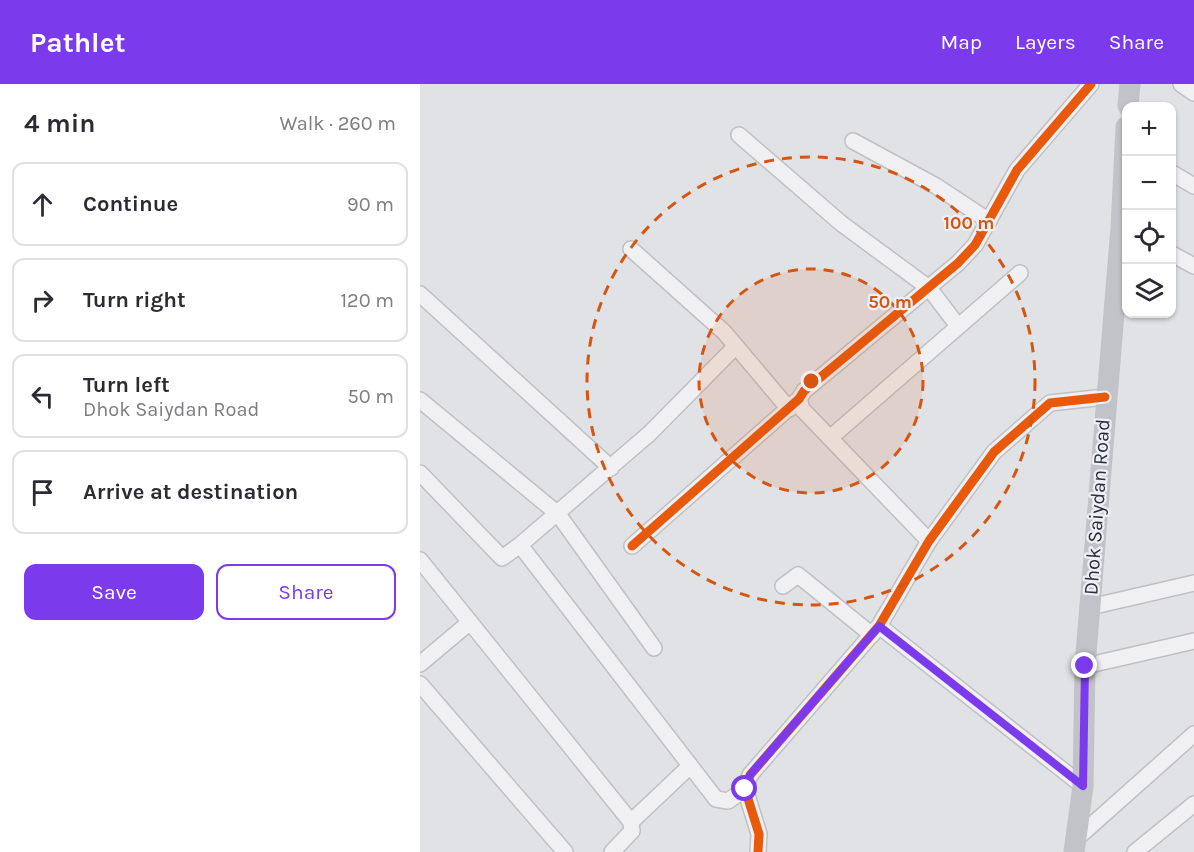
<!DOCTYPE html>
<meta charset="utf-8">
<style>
body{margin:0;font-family:Karla,sans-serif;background:#f7f7f7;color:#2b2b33}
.controls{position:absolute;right:18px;top:18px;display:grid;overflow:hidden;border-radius:12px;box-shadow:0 2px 4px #0004}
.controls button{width:54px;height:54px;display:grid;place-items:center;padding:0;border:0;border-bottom:2px solid #e1e1e2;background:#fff;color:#2b2b33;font:30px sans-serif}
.stop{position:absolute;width:18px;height:18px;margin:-14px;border:4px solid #7c3aed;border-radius:50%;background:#fff}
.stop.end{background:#7c3aed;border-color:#fff;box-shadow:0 2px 6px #0008}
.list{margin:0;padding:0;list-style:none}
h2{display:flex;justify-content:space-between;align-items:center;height:78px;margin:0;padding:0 24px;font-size:26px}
h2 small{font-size:20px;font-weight:400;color:#7c7c81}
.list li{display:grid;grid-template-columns:39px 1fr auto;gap:18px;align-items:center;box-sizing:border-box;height:84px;margin:0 12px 12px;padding:0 12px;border:2px solid #e1e1e2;border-radius:12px}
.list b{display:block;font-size:22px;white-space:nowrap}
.list p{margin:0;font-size:20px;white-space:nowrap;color:#7c7c81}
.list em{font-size:20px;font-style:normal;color:#7c7c81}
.actions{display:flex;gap:12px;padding:18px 24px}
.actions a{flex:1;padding:14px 0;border:2px solid #7c3aed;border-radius:12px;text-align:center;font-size:21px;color:#7c3aed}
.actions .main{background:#7c3aed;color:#fff}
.icon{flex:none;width:33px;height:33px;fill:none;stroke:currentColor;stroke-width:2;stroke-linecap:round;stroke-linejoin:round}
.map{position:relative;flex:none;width:774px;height:768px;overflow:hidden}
header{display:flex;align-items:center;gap:36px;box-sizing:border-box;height:84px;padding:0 30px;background:#7c3aed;color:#fff}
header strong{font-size:28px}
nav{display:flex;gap:33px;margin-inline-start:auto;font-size:21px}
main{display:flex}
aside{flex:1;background:#fff}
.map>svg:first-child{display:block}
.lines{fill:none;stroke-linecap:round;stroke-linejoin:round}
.minor-casing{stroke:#bfc0c3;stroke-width:18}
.minor{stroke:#f0f0f2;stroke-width:15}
.secondary{stroke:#c2c3c8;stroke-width:21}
.cycleway-casing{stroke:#eef0f5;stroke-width:13}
.cycleway{stroke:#e8590c;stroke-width:9}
.route{stroke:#7c3aed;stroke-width:8}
.ring{fill:none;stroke:#d55511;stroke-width:3;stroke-dasharray:10 8}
.labels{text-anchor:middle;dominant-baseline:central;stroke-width:4.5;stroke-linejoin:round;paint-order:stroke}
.street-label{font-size:20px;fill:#292e3d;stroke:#eef0f5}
.centre{fill:#d55511;stroke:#eef0f5;stroke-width:3}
.ring-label{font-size:18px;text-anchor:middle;font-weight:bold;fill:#d55511;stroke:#eef0f5;stroke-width:4.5;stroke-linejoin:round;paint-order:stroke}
</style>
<header>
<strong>Pathlet</strong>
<nav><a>Map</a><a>Layers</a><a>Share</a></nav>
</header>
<main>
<aside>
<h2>4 min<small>Walk · 260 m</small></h2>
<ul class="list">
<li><svg class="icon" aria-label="ahead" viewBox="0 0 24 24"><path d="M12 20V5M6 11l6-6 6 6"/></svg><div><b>Continue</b></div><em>90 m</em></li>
<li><svg class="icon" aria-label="right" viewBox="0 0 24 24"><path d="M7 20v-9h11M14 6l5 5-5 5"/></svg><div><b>Turn right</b></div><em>120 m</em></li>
<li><svg class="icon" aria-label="left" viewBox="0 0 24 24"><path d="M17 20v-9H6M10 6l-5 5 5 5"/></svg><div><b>Turn left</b><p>Dhok Saiydan Road</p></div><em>50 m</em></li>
<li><svg class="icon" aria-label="arrive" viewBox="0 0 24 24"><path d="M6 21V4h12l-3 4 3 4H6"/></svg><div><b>Arrive at destination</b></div></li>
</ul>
<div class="actions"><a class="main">Save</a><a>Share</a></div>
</aside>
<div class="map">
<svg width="774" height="768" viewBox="0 0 774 768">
<rect width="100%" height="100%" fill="#e1e2e5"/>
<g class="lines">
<defs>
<g id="minor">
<polyline points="761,0 774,9"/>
<polyline points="319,51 422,140 509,204 538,242"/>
<polyline points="433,57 516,102 569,137"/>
<polyline points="752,89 774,102"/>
<polyline points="211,165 304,248 369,325"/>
<polyline points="752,170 774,182"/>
<polyline points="0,210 191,384"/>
<polyline points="379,315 382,325 509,457"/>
<polyline points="0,316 138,430 234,564"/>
<polyline points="410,354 600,189"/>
<polyline points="0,389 82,474 100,461 230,349 316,262"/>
<polyline points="100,461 296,715 308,717 325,705"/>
<polyline points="212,462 379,315 384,307 538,179 555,161 597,86 671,0"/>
<polyline points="0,476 211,738 212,747 192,768"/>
<polyline points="363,502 378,491 452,551"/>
<polyline points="670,523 774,499"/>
<polyline points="459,542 663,702"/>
<polyline points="0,580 50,538"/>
<polyline points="665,582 774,557"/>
<polyline points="0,600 145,768"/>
<polyline points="211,738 270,682"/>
<polyline points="655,756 774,650"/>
<polyline points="338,768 339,750 325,705 330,691 459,542 509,457 574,368 630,319 685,313"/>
<polyline points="715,768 774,720"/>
</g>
</defs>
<use href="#minor" class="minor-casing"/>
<use href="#minor" class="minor"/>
<g class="secondary">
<polyline points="708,22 710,0"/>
<polyline points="654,768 663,702 665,582 701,144 706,43"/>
</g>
<defs>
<g id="cycleway">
<polyline points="212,462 379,315 384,307 538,179 555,161 597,86 671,0"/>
<polyline points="338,768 339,750 325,705 330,691 459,542 509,457 574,368 630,319 685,313"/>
</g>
</defs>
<use href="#cycleway" class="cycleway-casing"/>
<use href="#cycleway" class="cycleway"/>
</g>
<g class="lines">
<polyline class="route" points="325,705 330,691 459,542 663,702 665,582"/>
</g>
<circle cx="391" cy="297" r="112" fill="#d55511" fill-opacity=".12"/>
<g class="ring">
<circle cx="391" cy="297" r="112"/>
<circle cx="391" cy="297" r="224"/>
</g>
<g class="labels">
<g class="street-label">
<text transform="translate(677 423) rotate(-86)">Dhok Saiydan Road</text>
</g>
</g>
<circle cx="391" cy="297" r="9" class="centre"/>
<g class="ring-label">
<text x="549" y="145">100 m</text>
<text x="470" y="224">50 m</text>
</g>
</svg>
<div class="controls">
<button>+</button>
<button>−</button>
<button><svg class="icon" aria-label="locate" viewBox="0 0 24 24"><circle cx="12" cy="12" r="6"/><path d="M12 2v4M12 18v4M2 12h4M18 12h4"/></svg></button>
<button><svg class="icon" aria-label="layers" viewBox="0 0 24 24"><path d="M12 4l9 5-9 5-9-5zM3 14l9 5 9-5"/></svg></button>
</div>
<div class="stop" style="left:325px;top:705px"></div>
<div class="stop end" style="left:665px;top:582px"></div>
</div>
</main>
